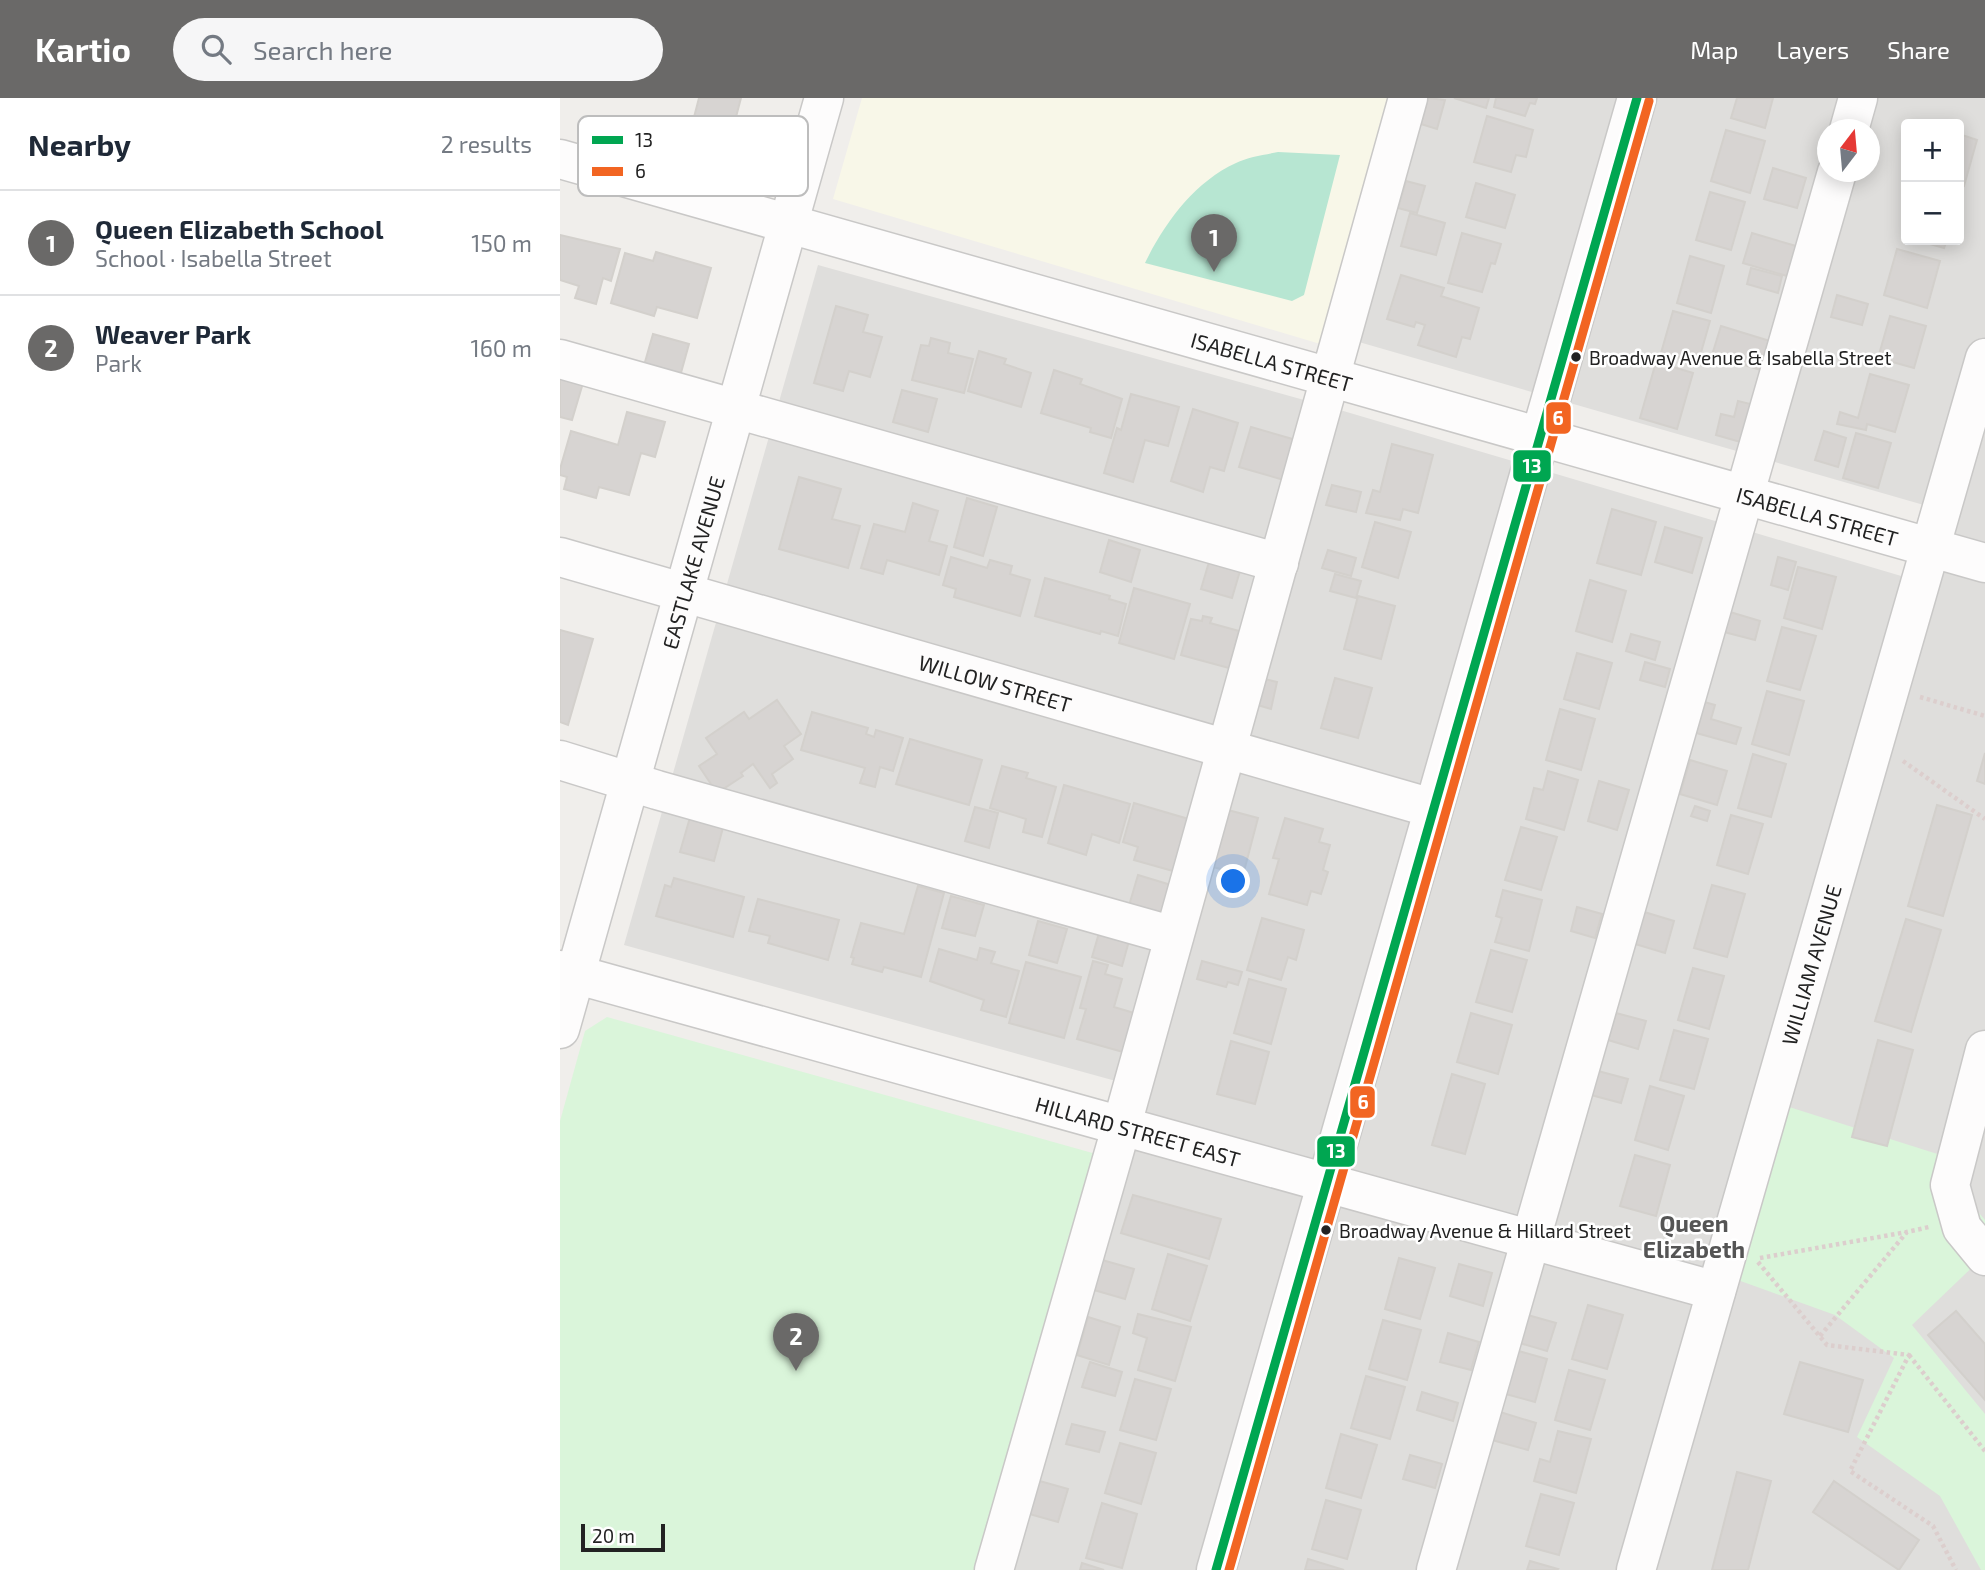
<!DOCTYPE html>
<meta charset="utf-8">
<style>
body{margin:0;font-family:"Exo 2",sans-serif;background:#f6f6f7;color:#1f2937}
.controls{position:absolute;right:21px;top:21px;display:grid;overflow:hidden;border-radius:7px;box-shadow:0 4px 18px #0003}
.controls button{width:63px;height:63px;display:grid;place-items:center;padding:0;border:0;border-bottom:2px solid #e0e1e3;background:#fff;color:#1f2937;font:35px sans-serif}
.compass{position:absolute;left:1257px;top:21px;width:63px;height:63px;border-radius:50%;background:#fff;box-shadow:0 4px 18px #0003;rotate:16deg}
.scale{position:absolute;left:21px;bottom:18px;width:84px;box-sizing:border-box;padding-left:7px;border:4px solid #222;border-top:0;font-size:19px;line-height:24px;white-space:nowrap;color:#222;-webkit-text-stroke:5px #fff;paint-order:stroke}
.you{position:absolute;left:674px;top:784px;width:24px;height:24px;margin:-18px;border:5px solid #fff;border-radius:50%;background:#1a73e8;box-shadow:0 0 0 10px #1a73e833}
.badge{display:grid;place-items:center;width:46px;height:46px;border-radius:50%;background:#6a6968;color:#fff;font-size:23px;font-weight:700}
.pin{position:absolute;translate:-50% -58px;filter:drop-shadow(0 2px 4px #0008)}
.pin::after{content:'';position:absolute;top:37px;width:24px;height:21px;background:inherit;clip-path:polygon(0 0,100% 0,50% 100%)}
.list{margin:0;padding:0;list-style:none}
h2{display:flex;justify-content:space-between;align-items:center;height:91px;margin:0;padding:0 28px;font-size:30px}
h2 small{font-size:23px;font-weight:400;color:#747a83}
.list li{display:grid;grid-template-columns:46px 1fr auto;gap:21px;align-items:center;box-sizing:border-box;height:105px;padding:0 28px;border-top:2px solid #e0e1e3}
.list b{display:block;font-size:26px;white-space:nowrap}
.list p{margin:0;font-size:23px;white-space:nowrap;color:#747a83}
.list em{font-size:23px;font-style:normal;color:#747a83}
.icon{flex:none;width:38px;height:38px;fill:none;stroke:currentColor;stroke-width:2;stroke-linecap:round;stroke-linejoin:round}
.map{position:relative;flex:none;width:1425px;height:1472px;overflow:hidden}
header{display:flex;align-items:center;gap:42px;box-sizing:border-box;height:98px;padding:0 35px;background:#6a6968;color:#fff}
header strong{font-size:33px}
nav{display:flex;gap:38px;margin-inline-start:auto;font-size:24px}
.search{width:490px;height:63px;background:#f6f6f7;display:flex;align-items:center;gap:18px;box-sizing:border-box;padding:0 24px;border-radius:38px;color:#747a83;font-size:26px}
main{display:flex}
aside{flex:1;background:#fff}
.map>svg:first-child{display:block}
.residential{fill:#dfdedc;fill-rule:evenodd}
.education{fill:#f8f7e8}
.park{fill:#daf5da}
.pitch{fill:#b7e6d2}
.building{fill:#d7d4d2;stroke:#d3d0cc;stroke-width:2}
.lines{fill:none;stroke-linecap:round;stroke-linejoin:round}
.minor-casing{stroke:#c9c8c7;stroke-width:41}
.path{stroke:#dccecd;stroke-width:4.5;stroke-dasharray:3.5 3.5;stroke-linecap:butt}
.minor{stroke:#fdfcfc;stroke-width:38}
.bus-1-casing{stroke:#fff;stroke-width:14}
.bus-2-casing{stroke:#fff;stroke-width:14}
.bus-1{stroke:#00a651;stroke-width:9}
.bus-2{stroke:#f26522;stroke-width:9}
.bus-dot{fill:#222;stroke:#fff;stroke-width:2.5}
.labels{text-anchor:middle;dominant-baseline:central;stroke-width:5;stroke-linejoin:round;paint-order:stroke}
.bus-label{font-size:19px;fill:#222;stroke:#fff;text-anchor:start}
.street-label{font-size:21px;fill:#222;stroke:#fff}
.neighbourhood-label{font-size:23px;font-weight:bold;fill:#555;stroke:#fff}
.key{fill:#fff;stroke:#bdbdbd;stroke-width:2}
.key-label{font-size:19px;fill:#222}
.line-badge{stroke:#fff;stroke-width:2.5}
.badge-label{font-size:19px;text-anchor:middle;font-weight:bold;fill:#fff}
</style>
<header>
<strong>Kartio</strong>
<div class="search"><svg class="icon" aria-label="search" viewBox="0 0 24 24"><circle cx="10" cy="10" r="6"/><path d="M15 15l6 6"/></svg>Search here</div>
<nav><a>Map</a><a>Layers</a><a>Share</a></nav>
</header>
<main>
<aside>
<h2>Nearby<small>2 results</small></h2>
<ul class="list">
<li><span class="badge">1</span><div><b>Queen Elizabeth School</b><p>School · Isabella Street</p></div><em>150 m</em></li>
<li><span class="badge">2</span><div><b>Weaver Park</b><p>Park</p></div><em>160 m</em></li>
</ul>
</aside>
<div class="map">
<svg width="1425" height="1472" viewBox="0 0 1425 1472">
<rect width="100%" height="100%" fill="#f0eeeb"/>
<path class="residential" d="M 862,0 L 1425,0 L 1425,1472 L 434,1472 L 574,988 L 64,847 L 258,167 L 780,312 L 1375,488 L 1395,416 L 792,242 ZM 1346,26 L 1399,26 L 1399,142 L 1346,142 ZM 1268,32 L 1310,32 L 1310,74 L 1268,74 Z"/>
<polygon class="education" points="302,0 836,0 767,248 273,101"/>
<g class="park">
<polygon points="47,919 536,1056 414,1472 0,1472 0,1023 25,933"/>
<polygon points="1226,1008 1390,1060 1402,1095 1425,1122 1425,1157 1352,1227 1425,1316 1425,1472 1421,1472 1380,1398 1297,1339 1334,1260 1275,1217 1175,1181"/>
</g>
<path class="pitch" d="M 718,54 L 780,57 L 744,197 L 732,203 L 585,165 C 604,126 634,84 676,65 C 688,59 704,57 718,54 Z"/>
<g class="building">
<polygon points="139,0 181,0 172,34 133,23"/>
<polygon points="868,0 885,2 877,31 861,26"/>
<polygon points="894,0 929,0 926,10"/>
<polygon points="936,0 977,0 975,6 970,5 965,18 934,9"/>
<polygon points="1177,0 1213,0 1205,30 1171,20"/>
<polygon points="927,18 973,32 966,59 956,57 951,74 914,64"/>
<polygon points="1166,32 1205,43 1190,95 1151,83"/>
<polygon points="1399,36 1417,42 1404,88 1399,86"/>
<polygon points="1213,70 1246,80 1237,110 1204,101"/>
<polygon points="846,83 865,88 857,115 838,110"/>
<polygon points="916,85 955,97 945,130 906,119"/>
<polygon points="1150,94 1185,104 1171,152 1136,142"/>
<polygon points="850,115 885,125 876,157 841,148"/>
<polygon points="902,135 941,146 935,166 931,165 922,194 888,185"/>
<polygon points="1192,135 1236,148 1227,178 1183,165"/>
<polygon points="0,137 60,151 51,183 43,180 36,206 15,200 19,188 0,182"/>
<polygon points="1356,142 1387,142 1384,150"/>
<polygon points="1337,151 1380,163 1367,210 1324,197"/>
<polygon points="96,154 151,170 137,220 97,209 94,218 51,205 65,155 93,163"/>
<polygon points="1130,158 1164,168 1151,215 1117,205"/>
<polygon points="1191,170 1222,178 1218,195 1187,186"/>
<polygon points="841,177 884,190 881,198 919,210 910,241 902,239 896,259 858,247 865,227 856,224 854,229 827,221"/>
<polygon points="1277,197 1308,206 1302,227 1271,219"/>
<polygon points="276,208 308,217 303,234 322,239 310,279 289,273 283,293 254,285"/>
<polygon points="1113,213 1150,223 1138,265 1101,255"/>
<polygon points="1330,218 1366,228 1354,270 1318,260"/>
<polygon points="1161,228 1213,244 1204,273 1152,257"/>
<polygon points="93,236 129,246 119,282 83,271"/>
<polygon points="371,240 390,245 388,255 413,261 404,295 352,282 361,247 369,248"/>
<polygon points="419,253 446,261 444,266 471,275 461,309 408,293"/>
<polygon points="1096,264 1133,275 1117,331 1080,320"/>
<polygon points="494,272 522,281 520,286 562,301 551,340 530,334 531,330 481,315"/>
<polygon points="1310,276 1349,287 1335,334 1307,326 1306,332 1277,326 1280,314 1298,320"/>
<polygon points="0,278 23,285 12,322 0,319"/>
<polygon points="342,292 377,301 368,334 333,324"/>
<polygon points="571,296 619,309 608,348 585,342 573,384 544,375 557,330 561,332"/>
<polygon points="1178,303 1194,307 1184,345 1156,337 1161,316 1174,319"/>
<polygon points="633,311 678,325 664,373 650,369 643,394 611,383"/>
<polygon points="67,314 105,324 95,359 81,355 69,397 39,389 36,400 4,391 7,379 0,377 0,371 11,333 58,347"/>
<polygon points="691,329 736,342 724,382 679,369"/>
<polygon points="1264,333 1286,340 1278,369 1255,362"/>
<polygon points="1296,335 1331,345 1318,390 1283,380"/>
<polygon points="832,346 873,357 858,415 843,411 840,422 806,415 813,392 820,394"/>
<polygon points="239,379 281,391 272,421 300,428 288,470 219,451"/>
<polygon points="772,387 801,394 796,414 766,407"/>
<polygon points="407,400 437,409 423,458 394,449"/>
<polygon points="353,405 378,413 369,443 387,448 379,477 327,462 323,476 301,470 314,426 345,434"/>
<polygon points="1052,411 1096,424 1081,477 1037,465"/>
<polygon points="815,424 851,434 838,480 802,469"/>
<polygon points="1105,429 1142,440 1132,475 1095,464"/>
<polygon points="549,442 580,452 571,484 540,474"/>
<polygon points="768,452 796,460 791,478 762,470"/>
<polygon points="391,459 427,470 430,462 452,468 450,476 470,482 460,518 394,499 396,491 383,487"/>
<polygon points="1218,459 1236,464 1228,492 1211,487"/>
<polygon points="649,464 680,473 672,500 641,491"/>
<polygon points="1238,469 1276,479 1262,531 1224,520"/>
<polygon points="775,476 801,483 796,500 770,493"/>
<polygon points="485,480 550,498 549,501 566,506 558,538 541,533 540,536 475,518"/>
<polygon points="1030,482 1066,493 1052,544 1016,533"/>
<polygon points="574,490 630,506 614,561 559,545"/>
<polygon points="798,498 835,508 821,561 784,551"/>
<polygon points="1170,514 1200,523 1195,542 1164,534"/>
<polygon points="643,518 652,520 650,525 679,533 669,570 621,557 631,521 642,523"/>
<polygon points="1222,529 1256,538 1240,592 1207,583"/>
<polygon points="0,532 33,541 8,627 0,624"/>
<polygon points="1071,536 1100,544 1095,562 1066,553"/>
<polygon points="1017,555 1052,565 1039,611 1004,601"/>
<polygon points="1085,564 1110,571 1105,589 1080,582"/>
<polygon points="700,580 717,584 711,611 694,606"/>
<polygon points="775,580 812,590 798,640 761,630"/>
<polygon points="1207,593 1244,603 1229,657 1192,646"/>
<polygon points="217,602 241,636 224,648 233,661 212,676 217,685 210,690 193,666 181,675 183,678 157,695 139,668 157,656 146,640 184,614 189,621"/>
<polygon points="1137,602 1155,607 1151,621 1181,630 1176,646 1129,633"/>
<polygon points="1000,611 1035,621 1021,672 986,662"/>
<polygon points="252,614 308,630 306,636 314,639 316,632 343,640 333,673 320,669 315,689 300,685 305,670 241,652"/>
<polygon points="350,641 422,662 409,707 336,686"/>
<polygon points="1425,655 1425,686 1417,683"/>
<polygon points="1193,656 1226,666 1211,719 1178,710"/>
<polygon points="1130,662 1167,673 1157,707 1120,696"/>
<polygon points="442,668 468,675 466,680 496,689 482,739 463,734 466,721 430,710"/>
<polygon points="988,673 1018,682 1004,732 966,721 974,690 983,692"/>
<polygon points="1039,683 1069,692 1057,732 1028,723"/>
<polygon points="504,687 570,706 559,745 532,736 526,757 488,745"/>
<polygon points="574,705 632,722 613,773 574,762 578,749 563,744"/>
<polygon points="1377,707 1412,717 1383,818 1348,808"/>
<polygon points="1135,708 1150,713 1147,723 1131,718"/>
<polygon points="415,709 438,715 429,750 405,743"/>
<polygon points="668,712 698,720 683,777 653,769"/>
<polygon points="131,716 164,726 154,763 120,754"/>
<polygon points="1171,717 1203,726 1188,776 1157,767"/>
<polygon points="725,720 763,731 759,744 770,747 763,772 768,774 761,796 751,793 747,807 709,796 719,761 713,760"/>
<polygon points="961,729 997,739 981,792 945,782"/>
<polygon points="578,777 611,787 602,821 568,811"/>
<polygon points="114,780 184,799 173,839 96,818 105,787 111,789"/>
<polygon points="1152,787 1185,796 1167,859 1134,850"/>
<polygon points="358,788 384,795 361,879 324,869 322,874 292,866 294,860 291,859 301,825 344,836"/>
<polygon points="943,792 982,802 969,853 935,844 942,820 936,818"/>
<polygon points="391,798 424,807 415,838 382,830"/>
<polygon points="198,801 279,822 268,862 208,845 210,838 189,833"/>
<polygon points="1017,809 1042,816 1035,840 1011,833"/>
<polygon points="1081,813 1114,823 1105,855 1072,845"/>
<polygon points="702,820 744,832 736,862 728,859 721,882 687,872"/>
<polygon points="1346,821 1381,832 1351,934 1315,923"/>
<polygon points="478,823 507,831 497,865 469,857"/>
<polygon points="539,835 569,843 562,868 532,859"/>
<polygon points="420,850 435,854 431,865 459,873 446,919 421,912 424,902 370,883 379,851 417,862"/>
<polygon points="931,852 967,862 952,914 916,904"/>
<polygon points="533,863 548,867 545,876 562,881 554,909 574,915 563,954 517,941 526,911 520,910"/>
<polygon points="642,863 682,874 678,887 668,884 666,889 637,881"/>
<polygon points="466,864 521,879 504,940 449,925"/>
<polygon points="1133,870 1164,878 1149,931 1118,922"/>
<polygon points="689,881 726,891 711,946 674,935"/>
<polygon points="911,915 952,927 938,976 897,964"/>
<polygon points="1056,915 1086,923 1078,951 1048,942"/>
<polygon points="1114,932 1148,941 1134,991 1100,982"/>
<polygon points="1318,942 1353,952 1327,1048 1292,1039"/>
<polygon points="671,943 709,954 695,1006 657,996"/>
<polygon points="1038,973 1068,981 1061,1005 1031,997"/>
<polygon points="892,976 925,986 905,1056 872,1047"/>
<polygon points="1090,988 1124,998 1108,1052 1075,1042"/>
<polygon points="1075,1057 1110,1067 1096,1118 1060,1108"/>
<polygon points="573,1097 661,1121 649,1161 561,1135"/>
<polygon points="608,1156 647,1168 630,1223 592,1211"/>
<polygon points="839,1160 875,1170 860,1221 825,1211"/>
<polygon points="542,1162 574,1171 565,1201 534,1192"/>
<polygon points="899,1166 932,1175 923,1208 890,1198"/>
<polygon points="1028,1207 1063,1217 1047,1271 1012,1261"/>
<polygon points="1396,1213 1425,1246 1425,1302 1368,1237"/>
<polygon points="578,1216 631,1229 615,1283 578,1272 587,1240 573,1235"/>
<polygon points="964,1216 996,1225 987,1253 956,1244"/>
<polygon points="528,1219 560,1229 549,1267 517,1257"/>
<polygon points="823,1222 861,1232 847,1282 809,1271"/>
<polygon points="888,1235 919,1244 911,1272 880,1264"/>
<polygon points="955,1252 987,1261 975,1304 942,1295"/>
<polygon points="530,1264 562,1274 555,1298 522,1289"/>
<polygon points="1240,1264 1303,1282 1288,1334 1224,1316"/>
<polygon points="1009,1272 1045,1282 1030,1332 995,1322"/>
<polygon points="806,1278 845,1289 830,1341 791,1330"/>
<polygon points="575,1281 611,1291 596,1342 560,1332"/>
<polygon points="862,1294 898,1305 893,1323 857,1312"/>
<polygon points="940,1314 976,1325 968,1352 932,1342"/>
<polygon points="512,1326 545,1334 539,1354 506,1346"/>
<polygon points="998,1333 1031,1341 1016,1395 974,1383 980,1361 990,1364"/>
<polygon points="781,1336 817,1347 801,1400 766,1390"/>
<polygon points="560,1345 596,1355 581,1406 545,1395"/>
<polygon points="850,1357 882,1366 875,1390 843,1381"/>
<polygon points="1177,1374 1211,1383 1188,1472 1152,1472"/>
<polygon points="476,1382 508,1391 498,1424 466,1415"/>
<polygon points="1274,1383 1359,1442 1339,1472 1253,1414"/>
<polygon points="981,1396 1014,1405 999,1457 966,1448"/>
<polygon points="766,1402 801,1412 787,1461 752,1451"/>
<polygon points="542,1405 577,1416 562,1470 526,1460"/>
<polygon points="748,1461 784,1472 745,1472"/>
<polygon points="970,1463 998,1471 997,1472 967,1472"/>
<polygon points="522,1465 544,1472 520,1472"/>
</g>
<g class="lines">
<defs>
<g id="minor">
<polyline points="1289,32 1298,0"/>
<path id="s1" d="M 0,61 L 1425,465"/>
<polyline points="0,261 719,465"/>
<path id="s2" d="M 0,459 L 872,710"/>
<polyline points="0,662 97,692 614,838"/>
<path id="s3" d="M 0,872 L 1156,1193"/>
<path id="s4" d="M 0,931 L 264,0"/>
<polyline points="1425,952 1390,1087 1402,1130 1425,1158"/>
<polyline points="434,1472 561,1030 848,0"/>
<polyline points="656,1472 1077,0"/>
<polyline points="876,1472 1277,74"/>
<path id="s5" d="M 1076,1472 L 1425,260"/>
</g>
</defs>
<use href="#minor" class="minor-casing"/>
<g class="path">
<polyline points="1360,599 1425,618"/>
<polyline points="1343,663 1425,721"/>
<polyline points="1200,1160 1347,1134"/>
<polyline points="1198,1164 1267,1247 1349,1257 1290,1373 1373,1428 1396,1472"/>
<polyline points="1260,1238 1347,1134 1369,1129"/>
<polyline points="1349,1257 1425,1353"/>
</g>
<use href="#minor" class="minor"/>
<defs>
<polyline id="bus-1" points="656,1472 1077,0"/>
<polyline id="bus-2" points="669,1472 1089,3"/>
</defs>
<use href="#bus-1" class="bus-1-casing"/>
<use href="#bus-2" class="bus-2-casing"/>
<use href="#bus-1" class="bus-1"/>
<use href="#bus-2" class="bus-2"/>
</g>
<g class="bus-dot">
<circle cx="1016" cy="259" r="6"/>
<circle cx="766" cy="1132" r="6"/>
</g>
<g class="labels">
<g class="bus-label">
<text x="1029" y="259">Broadway Avenue &amp; Isabella Street</text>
<text x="779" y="1132">Broadway Avenue &amp; Hillard Street</text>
</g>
<g class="street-label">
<text stroke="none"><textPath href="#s1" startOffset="740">ISABELLA STREET</textPath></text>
<text stroke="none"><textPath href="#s1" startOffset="1307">ISABELLA STREET</textPath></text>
<text stroke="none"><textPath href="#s4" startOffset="485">EASTLAKE AVENUE</textPath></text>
<text stroke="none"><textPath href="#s2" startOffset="453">WILLOW STREET</textPath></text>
<text stroke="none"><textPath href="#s5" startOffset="630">WILLIAM AVENUE</textPath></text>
<text stroke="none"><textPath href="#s3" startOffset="600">HILLARD STREET EAST</textPath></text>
</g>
<g class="neighbourhood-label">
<text x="1134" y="1125">Queen<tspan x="1134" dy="26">Elizabeth</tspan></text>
</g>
</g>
<rect x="18" y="18" width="230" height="80" rx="10" class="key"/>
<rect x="32" y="38" width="31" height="8" fill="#00a651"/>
<rect x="32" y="69" width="31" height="9" fill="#f26522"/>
<g class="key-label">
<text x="75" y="49">13</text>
<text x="75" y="80">6</text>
</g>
<g class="line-badge">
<rect x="985" y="303" width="27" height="34" rx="7" fill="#f26522"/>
<rect x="952" y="351" width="40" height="34" rx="7" fill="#00a651"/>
<rect x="789" y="987" width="27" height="34" rx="7" fill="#f26522"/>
<rect x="756" y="1037" width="40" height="33" rx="7" fill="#00a651"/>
</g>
<g class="badge-label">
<text x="998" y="327">6</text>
<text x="972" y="375">13</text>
<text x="803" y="1011">6</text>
<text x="776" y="1060">13</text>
</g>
</svg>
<div class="controls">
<button>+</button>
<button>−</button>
</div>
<svg class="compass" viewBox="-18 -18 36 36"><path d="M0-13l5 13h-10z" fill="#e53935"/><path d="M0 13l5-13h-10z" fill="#747a83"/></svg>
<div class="scale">20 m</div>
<div class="you"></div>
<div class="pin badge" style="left:654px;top:174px">1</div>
<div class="pin badge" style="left:236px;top:1273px">2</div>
</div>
</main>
